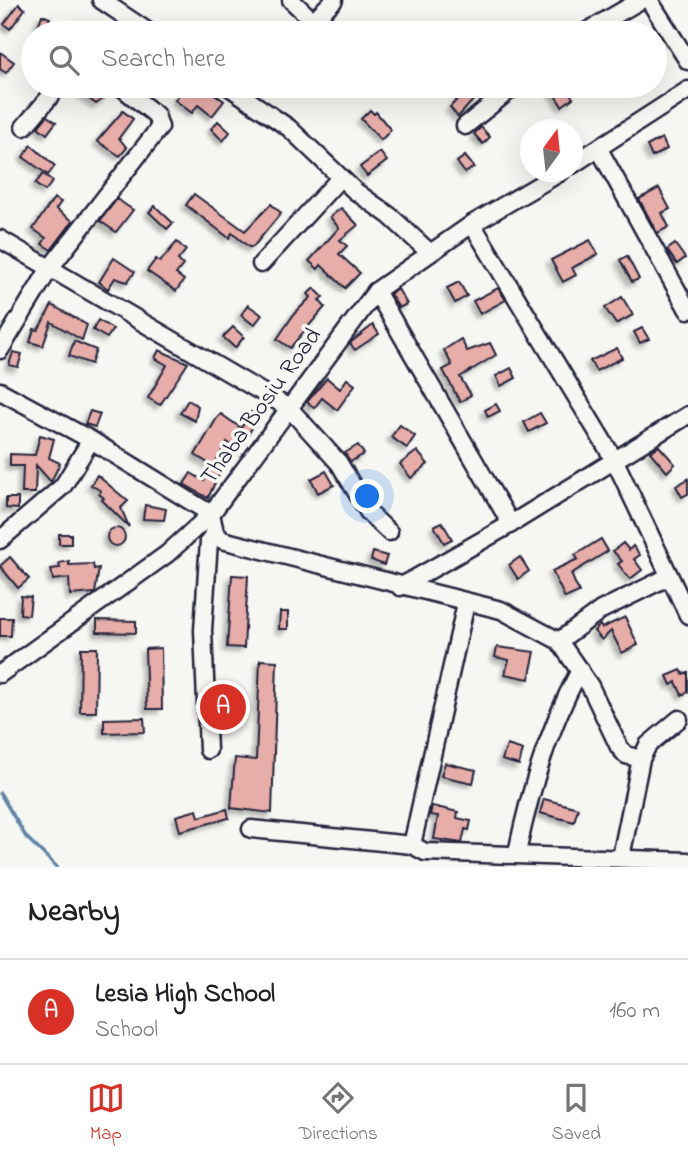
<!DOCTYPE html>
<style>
body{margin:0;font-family:"Indie Flower",sans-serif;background:#f6f6f6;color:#202124}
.compass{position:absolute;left:520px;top:119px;width:63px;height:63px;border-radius:50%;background:#fff;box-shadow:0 7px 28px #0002;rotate:15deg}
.you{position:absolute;left:368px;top:497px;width:24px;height:24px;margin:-18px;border:5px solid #fff;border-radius:50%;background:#1a73e8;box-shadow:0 0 0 10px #1a73e833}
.badge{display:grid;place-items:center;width:46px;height:46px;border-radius:50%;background:#d93025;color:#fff;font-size:23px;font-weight:700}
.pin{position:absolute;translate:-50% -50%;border:4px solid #fff;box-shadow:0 2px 7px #0006}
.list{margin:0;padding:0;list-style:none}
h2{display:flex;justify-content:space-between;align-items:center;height:91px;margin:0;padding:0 28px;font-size:30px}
h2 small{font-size:23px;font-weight:400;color:#757577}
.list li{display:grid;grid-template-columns:46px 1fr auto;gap:21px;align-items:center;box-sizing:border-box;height:105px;padding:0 28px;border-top:2px solid #e0e0e0}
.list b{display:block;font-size:26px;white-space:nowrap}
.list p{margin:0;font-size:23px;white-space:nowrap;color:#757577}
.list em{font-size:23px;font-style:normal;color:#757577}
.icon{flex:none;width:38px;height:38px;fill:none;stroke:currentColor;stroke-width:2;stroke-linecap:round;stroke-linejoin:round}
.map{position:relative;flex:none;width:688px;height:867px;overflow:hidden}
.search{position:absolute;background:#fff;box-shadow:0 7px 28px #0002;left:21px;right:21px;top:21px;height:77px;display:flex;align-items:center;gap:18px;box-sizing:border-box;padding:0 24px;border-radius:38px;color:#757577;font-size:26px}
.sheet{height:196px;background:#fff}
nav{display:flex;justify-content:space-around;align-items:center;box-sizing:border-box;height:98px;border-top:2px solid #e0e0e0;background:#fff;font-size:19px;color:#757577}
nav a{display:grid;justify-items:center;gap:4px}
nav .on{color:#d93025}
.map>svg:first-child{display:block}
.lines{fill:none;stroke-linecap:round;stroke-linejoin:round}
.stream{stroke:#6183a3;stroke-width:3.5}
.building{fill:#e7ada8;stroke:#22223b;stroke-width:2;filter:url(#shadow)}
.minor-casing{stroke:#22223b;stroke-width:21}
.minor{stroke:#f6f6f2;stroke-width:16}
.labels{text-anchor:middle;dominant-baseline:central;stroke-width:7;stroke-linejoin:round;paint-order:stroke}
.street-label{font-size:24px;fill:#22223b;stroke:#f6f6f2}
</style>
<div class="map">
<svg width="688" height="867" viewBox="0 0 688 867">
<defs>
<filter id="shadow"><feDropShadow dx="-4" dy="4" stdDeviation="2" flood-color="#0004"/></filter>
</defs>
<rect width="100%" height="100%" fill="#f6f6f2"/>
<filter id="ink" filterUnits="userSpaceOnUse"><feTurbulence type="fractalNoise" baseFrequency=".0143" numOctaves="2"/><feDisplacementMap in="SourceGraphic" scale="14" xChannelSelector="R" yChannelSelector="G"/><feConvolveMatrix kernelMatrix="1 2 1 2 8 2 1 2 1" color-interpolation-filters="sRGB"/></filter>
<g filter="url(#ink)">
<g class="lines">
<polyline class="stream" points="0,793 26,837 57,867"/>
</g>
<g class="building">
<polygon points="19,4 25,9 10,29 4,24"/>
<polygon points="42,15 50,18 45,30 38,26"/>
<polygon points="0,52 14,62 6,73 0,69"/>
<polygon points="85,86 95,86 106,97 96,104 80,92"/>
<polygon points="185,86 204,86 224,101 212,116 198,105 192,113 175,100"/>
<polygon points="470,86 486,86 458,117 450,107"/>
<polygon points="549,86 565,86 573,98 562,106"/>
<polygon points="370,110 374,114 376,112 391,130 381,140 361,119"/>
<polygon points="123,111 133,119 119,138 127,148 120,156 97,141"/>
<polygon points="47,116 56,122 47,134 38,127"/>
<polygon points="558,120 566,130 546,130"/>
<polygon points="218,121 230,132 223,141 211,129"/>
<polygon points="481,127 490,137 483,144 474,134"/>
<polygon points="662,138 667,149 652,157 647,146"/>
<polygon points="31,145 55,166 48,175 23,157"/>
<polygon points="380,152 387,161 367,176 360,167"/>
<polygon points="465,156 474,167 465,173 457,162"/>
<polygon points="43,174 53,181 45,191 35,184"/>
<polygon points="659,188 670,209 662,213 669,227 657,233 639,199"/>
<polygon points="194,194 245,231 271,204 281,213 253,247 249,247 232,233 229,238 186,205"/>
<polygon points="54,198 61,202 56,209 73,221 51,250 42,244 46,238 33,229"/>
<polygon points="117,199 133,210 116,232 100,221"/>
<polygon points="155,206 173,223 167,229 149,212"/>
<polygon points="341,208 358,225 340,240 347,246 339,254 360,273 345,288 321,265 318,269 309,261 339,228 330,217"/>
<polygon points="590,240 598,254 572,268 576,275 563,282 551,260"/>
<polygon points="177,242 186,250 178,260 183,265 176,274 184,280 176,291 147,271 156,259 160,262"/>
<polygon points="675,244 685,258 677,264 667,250"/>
<polygon points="627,256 639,279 632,282 620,260"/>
<polygon points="114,258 135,272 127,282 115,278 108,289 99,282"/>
<polygon points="459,282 467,296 455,303 447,288"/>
<polygon points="314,288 323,297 319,300 325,307 290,348 277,339 294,314 311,297 308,294"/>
<polygon points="498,288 506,300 480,314 473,301"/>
<polygon points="398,289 407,304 399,308 390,294"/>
<polygon points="622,297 633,315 616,324 605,308"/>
<polygon points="52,305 87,325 82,340 51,322 43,346 30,342 34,329 38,330"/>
<polygon points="248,305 262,315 254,325 241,315"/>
<polygon points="98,320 113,329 107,338 93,330"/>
<polygon points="373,325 379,334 355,350 350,343"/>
<polygon points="233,327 244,337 235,348 223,337"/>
<polygon points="642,328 649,339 640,343 634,332"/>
<polygon points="461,339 467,351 490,343 496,355 460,377 471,395 460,402 443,370 452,365 444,350"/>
<polygon points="74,341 96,350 91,364 69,356"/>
<polygon points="617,348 622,358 596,371 590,361"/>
<polygon points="159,350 188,363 160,405 148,398 167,365 155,358"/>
<polygon points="13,352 22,354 18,367 9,365"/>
<polygon points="511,368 516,378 501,386 496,376"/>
<polygon points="327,378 340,389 347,379 355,385 337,410 322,398 314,408 307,402"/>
<polygon points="188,400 198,406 195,421 180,413"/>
<polygon points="496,404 500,411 488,417 485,410"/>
<polygon points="90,411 100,414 95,427 85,424"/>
<polygon points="251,412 259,417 238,450 227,442 216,462 223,465 208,498 184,484 191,473 204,481 211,465 195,455 217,418 221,414 241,428"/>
<polygon points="540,413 546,423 529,432 524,422"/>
<polygon points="400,425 415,436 407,448 391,437"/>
<polygon points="40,435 54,439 49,458 60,463 51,482 36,465 35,493 22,493 23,466 10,466 10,454 35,455"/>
<polygon points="358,445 364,454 350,462 345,453"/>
<polygon points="659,446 675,464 667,472 650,452"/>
<polygon points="417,451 428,464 411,478 400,464"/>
<polygon points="326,471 334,485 318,493 311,479"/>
<polygon points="97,475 128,501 121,508 129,527 102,500 104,498 99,494 101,491 91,485"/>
<polygon points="688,479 688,494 682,497 676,486"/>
<polygon points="6,498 18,498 18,509 6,508"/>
<polygon points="145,505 166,509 164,520 143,519"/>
<polygon points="442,522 452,539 444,543 434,526"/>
<circle cx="116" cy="537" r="9"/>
<rect x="59" y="534" width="12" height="10"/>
<polygon points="601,539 608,551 571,574 579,592 565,598 552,571 578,559 575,555"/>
<polygon points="623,543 629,550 633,546 640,555 634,559 642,570 630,579 618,564 622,561 613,551"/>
<polygon points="373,552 387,556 384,565 371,560"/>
<polygon points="10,557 29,579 18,588 0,566"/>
<polygon points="520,557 529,571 518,579 509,565"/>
<polygon points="69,561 69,565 93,564 94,569 99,568 95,593 70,595 69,578 53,580 51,569 60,568 59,563"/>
<polygon points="232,575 248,576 244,648 227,647"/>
<polygon points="21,596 31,597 29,615 20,614"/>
<polygon points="280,612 288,612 288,629 279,629"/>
<polygon points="625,617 638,645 622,653 611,631 602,640 594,631 600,625 602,628"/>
<polygon points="0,618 12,618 11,636 0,636"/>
<polygon points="97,620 136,621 136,633 97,632"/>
<polygon points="497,647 535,652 529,679 505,674 509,660 495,657"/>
<polygon points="81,648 97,648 96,712 80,712"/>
<polygon points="161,648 162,709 147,709 145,649"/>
<polygon points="260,660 277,661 272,813 231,808 235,758 256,760"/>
<polygon points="681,670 683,674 688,672 688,692 682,695 676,682 671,685 667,676"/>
<polygon points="144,718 145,732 104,733 104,719"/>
<polygon points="507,745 523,750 519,765 502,760"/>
<polygon points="445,763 476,770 473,783 441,776"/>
<polygon points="544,799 578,808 574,822 540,813"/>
<polygon points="432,806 458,812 457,818 471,821 469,830 465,829 462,843 434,839 438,816 430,815"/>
<polygon points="227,809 229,818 180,831 176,816 197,810 199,817"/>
</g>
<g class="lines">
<defs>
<g id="minor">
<polyline points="101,0 150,33"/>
<polyline points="291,0 313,21 334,0"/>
<polyline points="649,0 688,61"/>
<polyline points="584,33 641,0"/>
<polyline points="228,86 289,128 355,191 390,216 429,252"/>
<polyline points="465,126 515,86"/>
<polyline points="24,127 59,86"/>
<polyline points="599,149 688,310"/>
<polyline points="572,165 688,90"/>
<polyline points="472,224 615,461 688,615"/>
<polyline points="0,239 289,408 339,463 369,513 389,532"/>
<polyline points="261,264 340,178"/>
<polyline points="376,291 511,524"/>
<polyline points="0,350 50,268 160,127 156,115 120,86"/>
<polyline points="0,391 91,440 211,514 215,532 222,540 501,610 559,641 590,686 619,747 626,755 641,759"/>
<polyline points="0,540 63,486 91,440"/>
<polyline points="400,587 511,524 688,415"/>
<polyline points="559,641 601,610 668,577"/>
<polyline points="0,674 167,554 211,514 376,291 472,224 561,172"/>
<polyline points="208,750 203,630 209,541 215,532"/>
<polyline points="251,829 412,845 425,852 688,861"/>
<polyline points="412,845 466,603"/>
<path d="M 517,853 C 530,789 549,727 580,670"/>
<polyline points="621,857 641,759 648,745 679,719"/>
</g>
</defs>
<use href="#minor" class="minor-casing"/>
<use href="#minor" class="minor"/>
</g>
</g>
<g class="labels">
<g class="street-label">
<text transform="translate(262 407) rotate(-54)">Thaba Bosiu Road</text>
</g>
</g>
</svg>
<svg class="compass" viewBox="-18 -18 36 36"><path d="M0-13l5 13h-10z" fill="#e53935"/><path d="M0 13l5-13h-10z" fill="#757577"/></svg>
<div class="you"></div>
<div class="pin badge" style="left:223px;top:707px">A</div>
<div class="search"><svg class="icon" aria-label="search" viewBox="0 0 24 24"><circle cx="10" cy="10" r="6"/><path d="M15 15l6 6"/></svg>Search here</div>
</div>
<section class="sheet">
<h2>Nearby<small></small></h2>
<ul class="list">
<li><span class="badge">A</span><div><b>Lesia High School</b><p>School</p></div><em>160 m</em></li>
</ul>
</section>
<nav>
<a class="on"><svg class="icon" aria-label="map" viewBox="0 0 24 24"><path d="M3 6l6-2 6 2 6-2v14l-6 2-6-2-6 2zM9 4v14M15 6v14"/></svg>Map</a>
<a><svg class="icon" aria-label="directions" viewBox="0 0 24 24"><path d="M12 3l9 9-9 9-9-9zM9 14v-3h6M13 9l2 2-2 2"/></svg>Directions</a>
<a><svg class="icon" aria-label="saved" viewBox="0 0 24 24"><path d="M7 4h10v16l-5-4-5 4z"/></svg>Saved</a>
</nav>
